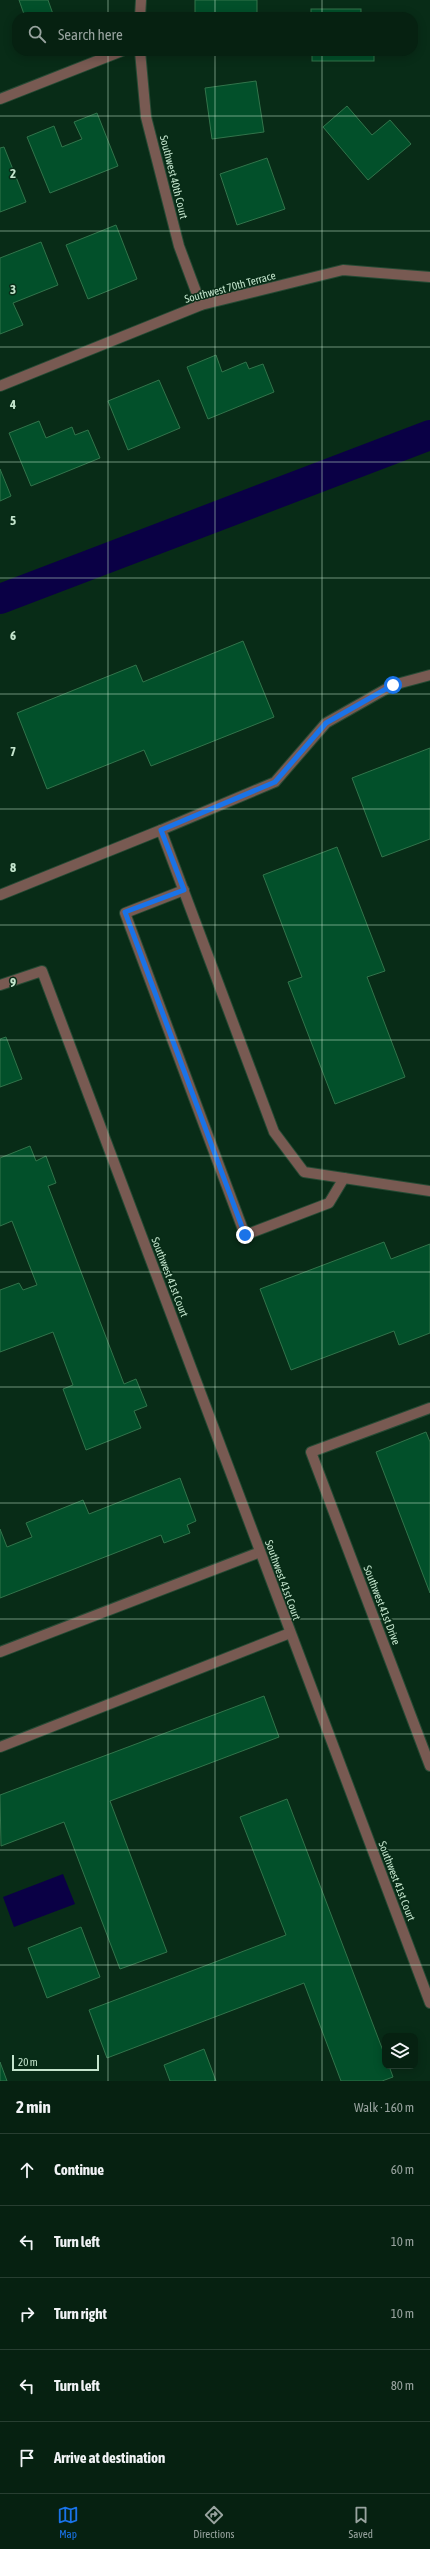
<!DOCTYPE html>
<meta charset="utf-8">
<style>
body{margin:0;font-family:"Asap Condensed",sans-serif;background:#142e1f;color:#f1f3f6}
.controls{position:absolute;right:12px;bottom:12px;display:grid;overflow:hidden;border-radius:8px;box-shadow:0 2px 10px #0003}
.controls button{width:36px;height:36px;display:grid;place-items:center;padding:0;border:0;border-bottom:1px solid #273e31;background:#062111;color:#f1f3f6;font:20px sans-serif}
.scale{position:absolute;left:12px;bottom:10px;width:87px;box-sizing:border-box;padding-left:4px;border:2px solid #c4e5cd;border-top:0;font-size:11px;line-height:14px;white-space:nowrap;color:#c4e5cd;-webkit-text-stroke:3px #082c17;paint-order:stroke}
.stop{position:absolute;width:12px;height:12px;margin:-9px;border:3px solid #1a73e8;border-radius:50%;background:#fff}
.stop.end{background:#1a73e8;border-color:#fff;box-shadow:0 1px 4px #0008}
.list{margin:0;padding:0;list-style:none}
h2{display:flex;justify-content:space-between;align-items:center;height:52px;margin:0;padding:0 16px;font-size:17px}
h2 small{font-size:13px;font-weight:400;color:#98a39f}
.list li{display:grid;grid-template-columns:26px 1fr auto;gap:12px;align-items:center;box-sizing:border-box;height:72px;padding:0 16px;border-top:1px solid #273e31}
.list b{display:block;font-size:15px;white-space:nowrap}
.list em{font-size:13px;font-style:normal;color:#98a39f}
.icon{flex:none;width:22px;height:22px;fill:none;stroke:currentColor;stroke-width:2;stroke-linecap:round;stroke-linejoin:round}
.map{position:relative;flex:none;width:430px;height:2081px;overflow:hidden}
.search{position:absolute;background:#062111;box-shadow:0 2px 10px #0003;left:12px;right:12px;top:12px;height:44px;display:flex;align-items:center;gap:10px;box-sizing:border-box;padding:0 14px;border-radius:16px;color:#98a39f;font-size:15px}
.sheet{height:412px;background:#062111}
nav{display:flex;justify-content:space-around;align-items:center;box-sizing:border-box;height:56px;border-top:1px solid #273e31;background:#062111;font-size:11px;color:#98a39f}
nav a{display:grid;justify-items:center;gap:2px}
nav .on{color:#1a73e8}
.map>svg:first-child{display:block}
.water{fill:#0a0045}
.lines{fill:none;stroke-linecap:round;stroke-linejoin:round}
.canal{stroke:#0a0045;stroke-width:30}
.building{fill:#02502a;stroke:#32744b}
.lane-casing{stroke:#264a34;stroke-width:12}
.street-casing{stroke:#264a34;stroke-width:12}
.lane{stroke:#785a52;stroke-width:10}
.street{stroke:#785a52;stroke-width:10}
.route{stroke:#1a73e8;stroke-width:5}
.grid{fill:none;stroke:#c4e5cd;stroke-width:1;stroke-opacity:0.55}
.labels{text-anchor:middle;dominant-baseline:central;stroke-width:3;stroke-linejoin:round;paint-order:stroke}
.street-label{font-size:11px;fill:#c4e5cd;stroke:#082c17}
.grid-label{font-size:13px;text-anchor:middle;font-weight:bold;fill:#c4e5cd;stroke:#082c17;stroke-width:3;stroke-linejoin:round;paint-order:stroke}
</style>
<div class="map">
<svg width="430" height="2081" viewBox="0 0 430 2081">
<rect width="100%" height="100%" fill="#082c17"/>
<polygon class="water" points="63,1874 75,1904 14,1927 3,1897"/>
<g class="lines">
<polyline class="canal" points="0,599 430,435"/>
</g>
<g class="building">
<polygon points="19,0 48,0 54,17 25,17"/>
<rect x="195" y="0" width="62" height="17"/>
<rect x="311" y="9" width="50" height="8"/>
<rect x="312" y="51" width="62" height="10"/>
<polygon points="256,81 264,132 212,139 205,88"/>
<polygon points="347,106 372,135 390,120 411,144 368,180 323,127"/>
<polygon points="97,113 118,166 50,193 27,137 54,126 62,147 82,139 74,122"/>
<polygon points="4,147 26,202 0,212 0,148"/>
<polygon points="267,158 285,209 237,225 220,174"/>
<polygon points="116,225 137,279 88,299 66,245"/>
<polygon points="41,242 58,285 13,303 23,325 0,334 0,258"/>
<polygon points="216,355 222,372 246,362 249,369 263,364 274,392 208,419 187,367"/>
<polygon points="159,380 180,428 128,450 108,401"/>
<polygon points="39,421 46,438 72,427 75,435 88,430 100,458 31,486 9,433"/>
<polygon points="0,469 11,496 0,501"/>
<polygon points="243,641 274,717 151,766 144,750 47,789 17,713 136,665 143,682"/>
<polygon points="430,748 430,839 382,857 352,778"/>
<polygon points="337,847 385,971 367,977 405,1077 335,1104 288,982 302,977 263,875"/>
<polygon points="6,1037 22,1079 0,1087 0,1039"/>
<polygon points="30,1146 36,1161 46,1156 56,1183 48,1186 124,1384 136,1379 147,1406 134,1411 141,1428 86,1450 63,1389 73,1385 53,1332 0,1352 0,1290 19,1283 23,1290 37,1285 12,1221 0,1226 0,1158"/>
<polygon points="384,1242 391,1259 430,1244 430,1333 399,1345 394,1331 291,1370 260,1289"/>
<polygon points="426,1432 430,1442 430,1593 376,1452"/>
<polygon points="180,1478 196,1521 187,1525 190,1533 164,1543 161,1535 0,1598 0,1529 7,1547 32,1537 26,1523 83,1500 89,1514"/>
<polygon points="264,1696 279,1737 110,1801 167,1952 120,1969 64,1822 1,1846 0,1795"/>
<polygon points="287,1799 385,2056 385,2066 389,2066 393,2077 382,2081 341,2081 304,1983 107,2058 89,2010 286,1935 240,1817"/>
<polygon points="81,1927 100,1977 47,1998 28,1948"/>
<polygon points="204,2049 216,2081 170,2081 164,2065"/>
<polygon points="0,2062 7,2081 0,2081"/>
</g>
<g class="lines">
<defs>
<g id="lane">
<polyline points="184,890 125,913 245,1235 329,1203 344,1178"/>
<polyline points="430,1408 311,1452 430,1766"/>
<polyline points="0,1652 260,1552"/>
</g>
<g id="street">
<polyline points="140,17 141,0"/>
<polyline points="140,51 146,117 179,246 201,305"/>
<polyline points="0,99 122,51"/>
<polyline points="0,386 201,305 343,270 430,277"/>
<polyline points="430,675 393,685 326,723 275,782 161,830 274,1132 304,1172 430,1191"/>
<polyline points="0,895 161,830"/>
<polyline points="0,985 42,971 430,2003"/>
<polyline points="0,1747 290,1633"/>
</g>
</defs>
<use href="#lane" class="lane-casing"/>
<use href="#street" class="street-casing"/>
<use href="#lane" class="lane"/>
<use href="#street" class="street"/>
</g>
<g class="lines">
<polyline class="route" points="245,1235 125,912 184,890 161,830 275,782 326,723 393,685"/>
</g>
<path class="grid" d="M 108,0 L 108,17M 215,0 L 215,17M 322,0 L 322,17M 108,51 L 108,2081M 215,51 L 215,2081M 322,51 L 322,2081M 0,116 L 430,116M 0,231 L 430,231M 0,347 L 430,347M 0,462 L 430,462M 0,578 L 430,578M 0,694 L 430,694M 0,809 L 430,809M 0,925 L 430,925M 0,1040 L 430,1040M 0,1156 L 430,1156M 0,1272 L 430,1272M 0,1387 L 430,1387M 0,1503 L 430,1503M 0,1619 L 430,1619M 0,1734 L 430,1734M 0,1850 L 430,1850M 0,1965 L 430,1965"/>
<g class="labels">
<g class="street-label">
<text transform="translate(174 177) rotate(76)">Southwest 40th Court</text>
<text transform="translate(230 287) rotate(-15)">Southwest 70th Terrace</text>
<text transform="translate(170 1277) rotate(69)">Southwest 41st Court</text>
<text transform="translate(283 1580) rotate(70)">Southwest 41st Court</text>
<text transform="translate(382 1605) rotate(69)">Southwest 41st Drive</text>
<text transform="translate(397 1881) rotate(69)">Southwest 41st Court</text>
</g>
</g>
<g class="grid-label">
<text x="13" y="178">2</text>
<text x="13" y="294">3</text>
<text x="13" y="409">4</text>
<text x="13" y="525">5</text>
<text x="13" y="640">6</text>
<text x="13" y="756">7</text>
<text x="13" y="872">8</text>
<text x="13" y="987">9</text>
</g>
</svg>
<div class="controls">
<button><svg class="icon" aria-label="layers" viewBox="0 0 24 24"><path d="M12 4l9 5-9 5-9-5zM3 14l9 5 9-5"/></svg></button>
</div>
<div class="scale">20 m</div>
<div class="stop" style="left:393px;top:685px"></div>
<div class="stop end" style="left:245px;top:1235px"></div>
<div class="search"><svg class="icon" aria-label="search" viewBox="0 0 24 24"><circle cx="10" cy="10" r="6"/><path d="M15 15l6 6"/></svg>Search here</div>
</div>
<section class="sheet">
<h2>2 min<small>Walk · 160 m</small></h2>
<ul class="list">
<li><svg class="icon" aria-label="ahead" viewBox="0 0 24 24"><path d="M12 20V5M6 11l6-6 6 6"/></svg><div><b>Continue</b></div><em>60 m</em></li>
<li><svg class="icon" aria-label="left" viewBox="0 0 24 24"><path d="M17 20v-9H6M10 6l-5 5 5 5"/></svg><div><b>Turn left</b></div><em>10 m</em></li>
<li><svg class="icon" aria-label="right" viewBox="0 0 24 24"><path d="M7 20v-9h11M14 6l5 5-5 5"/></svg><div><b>Turn right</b></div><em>10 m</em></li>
<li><svg class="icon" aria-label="left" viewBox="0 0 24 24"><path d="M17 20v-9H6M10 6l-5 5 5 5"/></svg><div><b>Turn left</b></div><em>80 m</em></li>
<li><svg class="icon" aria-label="arrive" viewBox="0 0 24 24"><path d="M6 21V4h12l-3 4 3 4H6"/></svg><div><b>Arrive at destination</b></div></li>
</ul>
</section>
<nav>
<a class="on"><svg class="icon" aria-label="map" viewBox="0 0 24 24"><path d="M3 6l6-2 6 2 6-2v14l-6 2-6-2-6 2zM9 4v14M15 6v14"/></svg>Map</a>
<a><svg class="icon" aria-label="directions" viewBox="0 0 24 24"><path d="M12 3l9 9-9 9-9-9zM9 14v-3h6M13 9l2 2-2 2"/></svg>Directions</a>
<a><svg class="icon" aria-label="saved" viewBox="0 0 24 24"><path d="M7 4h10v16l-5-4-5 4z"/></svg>Saved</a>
</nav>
